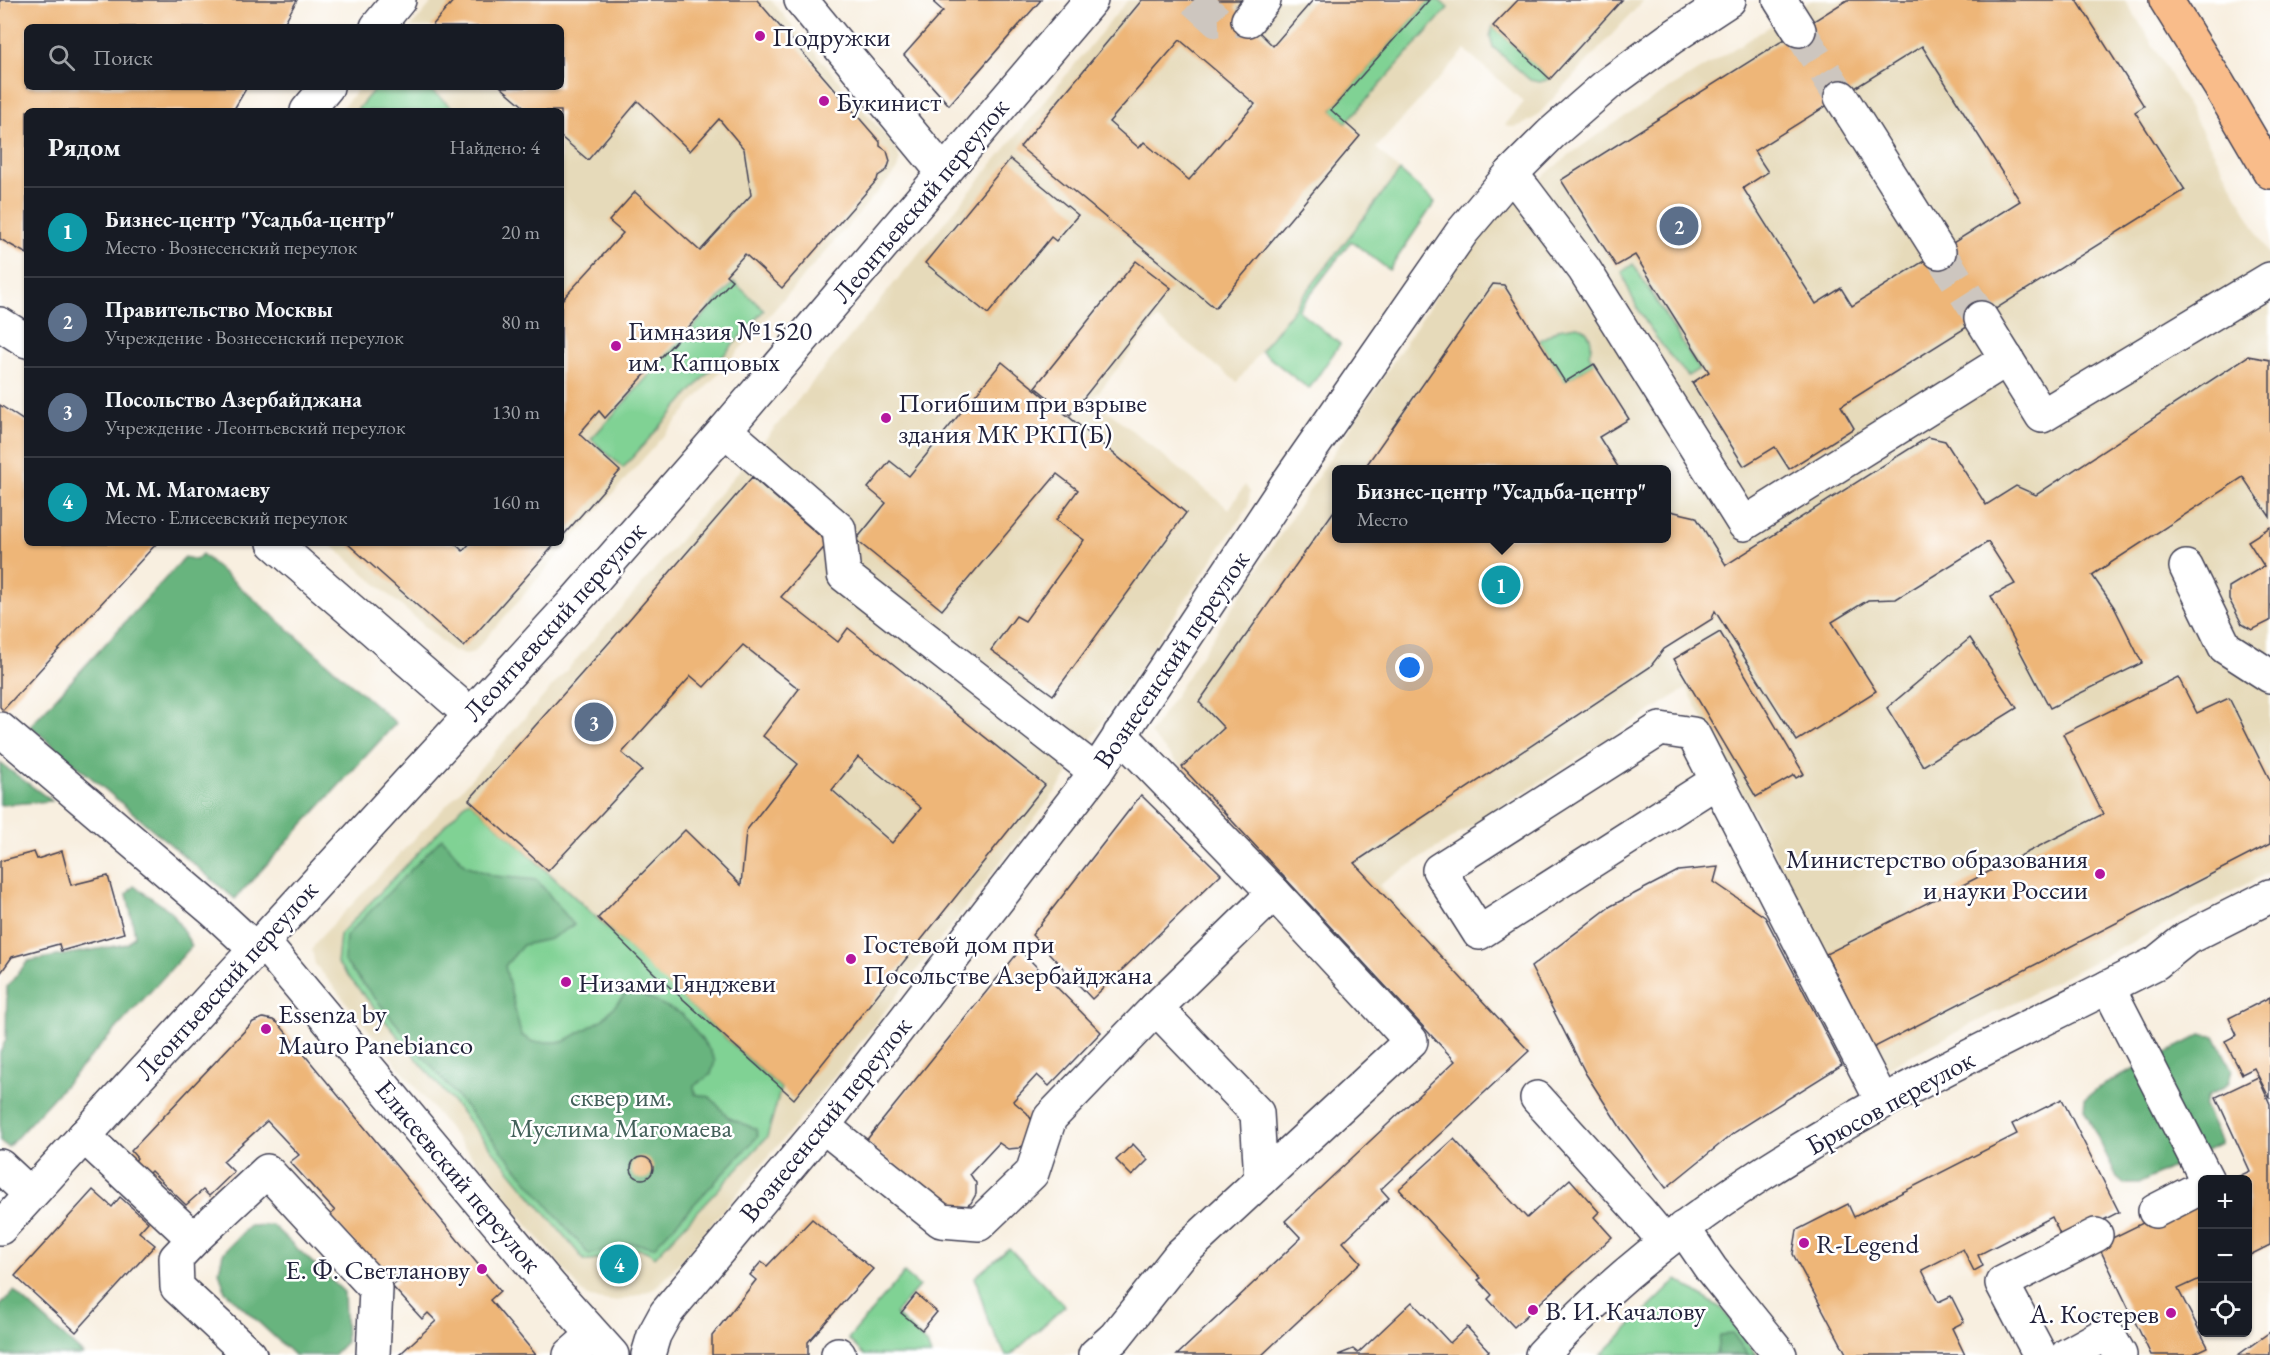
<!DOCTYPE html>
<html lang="ru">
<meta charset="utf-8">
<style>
body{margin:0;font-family:"EB Garamond",serif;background:#242831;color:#f1f3f6}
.controls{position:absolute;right:18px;bottom:18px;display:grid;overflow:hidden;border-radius:9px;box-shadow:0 2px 4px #0004}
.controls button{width:54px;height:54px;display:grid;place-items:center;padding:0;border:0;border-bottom:2px solid #363941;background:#171b24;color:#f1f3f6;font:30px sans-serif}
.you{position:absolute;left:1410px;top:668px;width:21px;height:21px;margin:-15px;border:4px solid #fff;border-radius:50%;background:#1a73e8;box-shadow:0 0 0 9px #1a73e833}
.badge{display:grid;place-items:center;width:39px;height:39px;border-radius:50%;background:#b45309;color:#fff;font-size:20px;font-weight:700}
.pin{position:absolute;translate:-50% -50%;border:3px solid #fff;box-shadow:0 2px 6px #0006}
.popup{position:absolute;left:1332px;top:465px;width:339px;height:78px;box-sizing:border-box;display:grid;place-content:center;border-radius:9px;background:#171b24;filter:drop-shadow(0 2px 4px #0005);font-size:20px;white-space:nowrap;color:#9ea1a6}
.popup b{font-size:22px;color:#f1f3f6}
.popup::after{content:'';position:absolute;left:50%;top:100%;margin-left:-12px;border:12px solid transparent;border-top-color:#171b24}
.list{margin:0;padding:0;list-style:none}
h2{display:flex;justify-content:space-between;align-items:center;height:78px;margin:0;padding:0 24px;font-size:26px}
h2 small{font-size:20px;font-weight:400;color:#9ea1a6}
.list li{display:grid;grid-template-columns:39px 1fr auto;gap:18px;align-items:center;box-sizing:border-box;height:90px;padding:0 24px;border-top:2px solid #363941}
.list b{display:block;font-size:22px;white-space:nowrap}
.list p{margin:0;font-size:20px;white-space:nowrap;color:#9ea1a6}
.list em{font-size:20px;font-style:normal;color:#9ea1a6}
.icon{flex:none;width:33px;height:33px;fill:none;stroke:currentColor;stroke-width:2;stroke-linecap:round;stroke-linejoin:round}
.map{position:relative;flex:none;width:2270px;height:1355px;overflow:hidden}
.search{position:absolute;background:#171b24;box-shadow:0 2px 4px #0004;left:24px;top:24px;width:540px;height:66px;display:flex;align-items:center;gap:15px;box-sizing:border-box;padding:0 21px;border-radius:9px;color:#9ea1a6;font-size:22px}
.panel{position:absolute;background:#171b24;box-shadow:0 2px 4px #0004;left:24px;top:108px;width:540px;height:438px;border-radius:9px}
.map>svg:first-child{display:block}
.built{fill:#e6daba;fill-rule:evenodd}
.green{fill:#80d294;stroke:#517a68;stroke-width:1.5}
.forest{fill:#68b47e;stroke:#456b5c;stroke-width:1.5}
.building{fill:#eeb678;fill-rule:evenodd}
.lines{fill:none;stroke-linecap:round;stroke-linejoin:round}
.minor-tunnel{stroke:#cdc6bf;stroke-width:33;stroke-dasharray:33 16;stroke-linecap:butt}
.minor-casing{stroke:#424154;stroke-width:36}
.major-casing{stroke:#424154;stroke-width:36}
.minor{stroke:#fff;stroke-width:33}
.major{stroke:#f9bc8a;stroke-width:33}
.poi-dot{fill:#b5179e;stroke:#fff;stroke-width:2}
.labels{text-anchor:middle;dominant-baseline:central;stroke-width:5;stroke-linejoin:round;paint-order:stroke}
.poi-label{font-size:27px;fill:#22223b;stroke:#fff;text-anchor:start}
.street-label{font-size:27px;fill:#22223b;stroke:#fff}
.park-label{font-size:27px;fill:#43605a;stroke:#fff}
</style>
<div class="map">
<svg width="2270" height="1355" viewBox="0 0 2270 1355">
<rect width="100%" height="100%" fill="#fff"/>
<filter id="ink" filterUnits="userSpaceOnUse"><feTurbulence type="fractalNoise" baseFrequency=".0167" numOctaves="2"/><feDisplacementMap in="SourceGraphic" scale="12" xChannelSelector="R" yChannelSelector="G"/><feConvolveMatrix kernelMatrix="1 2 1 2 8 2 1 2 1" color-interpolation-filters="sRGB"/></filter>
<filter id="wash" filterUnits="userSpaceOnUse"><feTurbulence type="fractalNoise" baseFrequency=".008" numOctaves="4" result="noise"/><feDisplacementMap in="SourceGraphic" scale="24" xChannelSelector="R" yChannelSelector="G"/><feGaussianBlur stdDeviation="1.35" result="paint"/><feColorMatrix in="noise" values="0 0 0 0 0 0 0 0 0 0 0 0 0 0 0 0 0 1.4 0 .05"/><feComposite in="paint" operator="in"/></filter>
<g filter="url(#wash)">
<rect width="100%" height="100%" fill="#f8efe0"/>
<g class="built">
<polygon points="434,0 771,0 897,150 900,159 897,170 478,647 474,652 466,654 453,651 329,543 561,543 561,111 339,111 360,87 561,87 561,27 411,27"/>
<polygon points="1128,0 1644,0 1536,117 1522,125 1514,127 1505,125 1524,102 1465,50 1376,148 1400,171 1237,382 1157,319 1093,399 1229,509 1245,485 1250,492 1248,507 1057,790 808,1110 665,1279 652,1290 622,1300 611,1301 591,1298 583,1293 315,964 312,950 316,942 460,791 619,611 744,465"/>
<path d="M 1812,0 L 2125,0 L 2144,30 L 2220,163 L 2270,256 L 2270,872 L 1880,1071 L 1775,855 L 1687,688 L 1379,885 L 1529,1051 L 1455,1061 L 1150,734 L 1466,250 L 1516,198 L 1569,155 L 1624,117 ZM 1336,470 L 1666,470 L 1666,538 L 1336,538 Z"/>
</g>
<g class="green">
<polygon points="1429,0 1439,0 1448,8 1346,123 1331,110"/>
<polygon points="1493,26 1550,79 1540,82 1530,80 1493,47 1490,36"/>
<polygon points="376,87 427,87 456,111 356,111"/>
<polygon points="1400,171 1435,202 1389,270 1351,241 1298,310 1340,344 1309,389 1261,351"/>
<path d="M 1633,264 L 1699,369 L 1688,376 C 1659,345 1635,312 1622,272 Z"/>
<polygon points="734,282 764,310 623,468 591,439"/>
<path d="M 1577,326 C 1590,329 1594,342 1589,354 L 1594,364 L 1565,382 L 1539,341 L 1558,329 Z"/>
<path d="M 469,800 C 575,895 675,994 781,1088 L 767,1137 L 655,1257 C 632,1236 609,1263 585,1261 L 337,963 L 340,934 Z"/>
<polygon points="1009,1248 1065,1306 1011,1355 1006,1355 989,1324 975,1277"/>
<polygon points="904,1273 919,1286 895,1314 927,1344 931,1355 864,1355 848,1339"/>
<polygon points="1677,1280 1724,1310 1756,1355 1601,1355"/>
</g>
<g class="forest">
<polygon points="202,554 396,723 235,899 30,726 185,557 196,560"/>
<polygon points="0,763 52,801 0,805"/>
<polygon points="442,838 465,865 494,876 537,880 574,925 550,939 523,945 505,966 521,1035 533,1042 563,1042 602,1020 630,989 682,1014 709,1049 715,1061 711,1074 694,1086 695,1094 710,1097 729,1118 756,1129 758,1136 654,1247 631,1243 589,1255 344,961 346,936"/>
<polygon points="134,886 172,912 192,946 8,1147 0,1141 0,1053 6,1039 7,987 28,961 127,944 135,935 127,894"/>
<polygon points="2201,1035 2215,1036 2232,1070 2228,1084 2209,1096 2204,1106 2221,1143 2138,1184 2125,1184 2117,1177 2084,1109 2085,1099 2098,1088"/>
<polygon points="272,1225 344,1292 346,1342 333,1355 294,1355 225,1291 219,1271 223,1253 249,1226"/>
<polygon points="14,1291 83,1354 82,1355 0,1355 0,1306"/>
<polygon points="1733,1334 1748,1355 1716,1355 1720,1335"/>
</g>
<g id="blocks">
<g class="building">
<polygon points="0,0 297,0 282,27 27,27 27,87 247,87 233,111 27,111 27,254 0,239"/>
<polygon points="454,0 757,0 880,142 880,146 887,151 890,161 887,170 878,176 877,180 782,288 745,254 726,275 732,280 605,418 599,411 579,434 620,471 561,538 561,301 623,233 609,221 635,192 700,251 751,195 744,149 719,119 690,151 638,101 588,160 561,137 561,111 529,111 501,87 561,87 561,27 431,27"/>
<polygon points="937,0 1041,0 949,105 904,55 943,11 934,3"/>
<path d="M 1142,0 L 1241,0 L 1235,8 L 1273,46 L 1313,0 L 1429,0 L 1331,110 L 1360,136 L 1215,308 L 1020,147 ZM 1180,40 L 1255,104 L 1189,180 L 1144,142 L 1139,148 L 1109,122 Z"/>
<polygon points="1518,0 1622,0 1550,79 1493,26"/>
<path d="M 1847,0 L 2077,0 L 2144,106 L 2135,112 L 2185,190 L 1841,406 L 1854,428 L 1789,469 L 1775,447 L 1744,466 L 1692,383 L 1709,372 L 1635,255 L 1616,266 L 1561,180 ZM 1922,46 L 2020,201 L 1852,306 L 1841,288 L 1816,304 L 1743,188 L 1768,172 L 1754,151 Z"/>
<polygon points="1010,159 1078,215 1056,241 1051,237 988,314 925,263"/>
<polygon points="1136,261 1171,288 1070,415 1035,387"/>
<polygon points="1493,284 1504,285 1565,382 1594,364 1629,419 1599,437 1620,470 1363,470"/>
<polygon points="2248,356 2270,360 2270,517 2243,477 2092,575 2114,607 2142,663 2050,708 1991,596 2015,584 1988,542 1896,599 1868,600 1832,622 1876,691 1797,741 1715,611 1712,619 1664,649 1650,667 1354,863 1529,1051 1381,1189 1389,1198 1343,1242 1361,1262 1262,1355 1177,1355 1301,1238 1285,1221 1455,1061 1182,767 1224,728 1199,702 1336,508 1336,538 1666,538 1666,510 1696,517 1726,565 1928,437 1945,441 1986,505 2016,486 2036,495"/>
<polygon points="1002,362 1186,513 1053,695 991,650 1016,616 1025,621 1084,540 1056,520 1078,490 1057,474 942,610 856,540 886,503 868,488 890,461 909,476"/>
<polygon points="0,405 27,423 27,543 157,543 3,710 0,707"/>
<path d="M 752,477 L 828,543 L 781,597 L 838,642 L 848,628 L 1045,785 L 794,1099 L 654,973 L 598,918 L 685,830 L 741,885 L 746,831 L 798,764 L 763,736 L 799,689 L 743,645 L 704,687 L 691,676 L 622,753 L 642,770 L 548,871 L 469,800 L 615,636 ZM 858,757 L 921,808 L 892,843 L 832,790 Z"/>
<polygon points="2270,527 2270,621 2252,630 2242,624 2229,599 2229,587 2264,566 2248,541"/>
<polygon points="347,543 454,543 463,551 470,543 556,543 464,647"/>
<polygon points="1720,632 1804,774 1796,778 1794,775 1756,797 1674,659"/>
<polygon points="1970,638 2017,708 1923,766 1887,708"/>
<polygon points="2178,677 2197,713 2229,698 2270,780 2270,844 1873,1048 1826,954 2103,814 2063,734"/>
<polygon points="1141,795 1221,874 1092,999 1032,935"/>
<polygon points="62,851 71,885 108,876 124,933 61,951 59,944 12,957 0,974 0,861 34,852 37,859"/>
<polygon points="1718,867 1714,882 1765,917 1842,1065 1735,1132 1666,1188 1622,1130 1586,1074 1531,967 1611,906 1678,871"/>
<polygon points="1020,950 1101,1032 1049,1086 1037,1075 1013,1101 1027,1113 1033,1122 1028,1143 1019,1148 1008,1149 999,1143 970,1174 976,1183 976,1194 971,1203 962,1209 951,1209 865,1142"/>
<polygon points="2270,997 2270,1099 2254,1068 2242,1074 2225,1041 2237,1035 2229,1018"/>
<polygon points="263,1018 273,1020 279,1024 500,1291 490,1300 536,1355 399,1355 436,1321 428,1313 422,1319 392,1286 399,1281 392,1274 387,1279 329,1216 335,1211 290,1162 299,1155 267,1121 223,1161 234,1172 209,1196 203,1190 186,1205 151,1171 148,1174 135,1161 137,1158 131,1151 253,1022"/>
<polygon points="2258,1077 2270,1104 2270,1245 2248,1256 2248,1180 2233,1179 2250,1171 2216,1097"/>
<polygon points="2062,1099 2119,1212 2063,1241 2052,1217 1978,1255 1983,1266 1974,1271 1963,1249 1922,1270 1938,1302 1951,1296 1964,1322 1952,1328 1965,1355 1847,1355 1793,1254 1797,1230 1848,1204 1854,1217 2017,1134 2012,1124"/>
<polygon points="1454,1139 1527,1218 1570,1179 1599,1212 1594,1217 1612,1237 1514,1327 1488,1299 1492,1295 1478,1280 1481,1278 1399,1189"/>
<polygon points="1133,1144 1148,1160 1132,1176 1116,1160"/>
<circle cx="642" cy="1168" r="11"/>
<polygon points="93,1190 112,1207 120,1197 148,1222 139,1232 155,1245 76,1332 15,1276"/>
<polygon points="2202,1194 2202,1278 2178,1289 2208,1347 2191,1355 2151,1355 2098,1245"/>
<polygon points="812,1219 873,1269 808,1342 808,1355 712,1355 712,1336 756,1280 750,1275 761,1262 767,1266"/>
<polygon points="916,1294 937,1312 922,1330 901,1313"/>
<polygon points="1412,1302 1450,1343 1467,1327 1489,1351 1484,1355 1338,1355 1353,1349 1358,1353"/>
<polygon points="2270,1332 2270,1355 2238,1355"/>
</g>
</g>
</g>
<g filter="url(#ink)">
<use href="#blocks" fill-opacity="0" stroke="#424154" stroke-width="1.5"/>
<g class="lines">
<g class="minor-tunnel">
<polyline points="1194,0 1217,21 1248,20"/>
<polyline points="1799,30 1841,97"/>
<polyline points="1939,252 1981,318"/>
</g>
<defs>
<g id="minor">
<polyline points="801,0 943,172"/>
<polyline points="1780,0 1799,30"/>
<polyline points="1248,20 1264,0"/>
<polyline points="377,27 399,0"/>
<polyline points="1841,97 1939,252"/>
<polyline points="307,111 327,87"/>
<polyline points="1511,174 1525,191 1584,269 1744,524 2007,359"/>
<polyline points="1981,318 2042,416 2270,279"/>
<polyline points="0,324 27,341"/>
<polyline points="725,430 839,529 844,575 1096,772"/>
<polyline points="274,543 471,715"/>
<polyline points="2186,567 2225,647 2270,676"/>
<polyline points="0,729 214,911 255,949"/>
<polyline points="1120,734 1274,893 1411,1041 1261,1180"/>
<polyline points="1717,781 1479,933 1439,870 1660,729 1693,734 1882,1101"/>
<polyline points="262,941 551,1287 612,1355"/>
<polyline points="2108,987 2207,1180"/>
<polyline points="1537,1098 1639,1211 1665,1242"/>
<polyline points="823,1126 941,1221 979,1224 1032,1173 1050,1118 1156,1008"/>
<polyline points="84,1136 194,1239 176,1258 177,1287 250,1355"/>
<polyline points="0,1166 30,1194"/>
<polyline points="2155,1211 2202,1187"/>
<polyline points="0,1228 576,600 724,431 1091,0"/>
<polyline points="1683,1228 1711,1269 1780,1355"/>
<polyline points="194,1239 267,1171 376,1289 373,1355"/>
<polyline points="838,1354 839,1355"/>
<polyline points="570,1355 593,1335"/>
<polyline points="648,1355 654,1335 666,1313 823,1126 1096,772 1289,481 1462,232 1511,174 1551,134 1608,84 1671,38 1729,0"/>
<polyline points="1095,1355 1115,1337 1180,1255 1261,1180 1257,1113 1156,1008 1274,893"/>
<path d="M 1542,1355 C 1709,1173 1940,1072 2156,963 L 2187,938 L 2270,896"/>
<polyline points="2040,1355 2002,1283 2096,1235"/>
<polyline points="2067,1355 2107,1333 2120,1355"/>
</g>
<polyline id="major" points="2166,0 2219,85 2270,172"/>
</defs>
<use href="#minor" class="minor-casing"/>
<use href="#major" class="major-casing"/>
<use href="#minor" class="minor"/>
<use href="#major" class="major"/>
</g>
</g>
<g class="poi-dot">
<circle cx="760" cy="36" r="6"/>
<circle cx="824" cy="101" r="6"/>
<circle cx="616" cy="346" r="6"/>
<circle cx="886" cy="418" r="6"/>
<circle cx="2100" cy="874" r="6"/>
<circle cx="851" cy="959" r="6"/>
<circle cx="566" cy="982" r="6"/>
<circle cx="266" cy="1029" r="6"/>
<circle cx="1804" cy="1243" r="6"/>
<circle cx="482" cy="1269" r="6"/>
<circle cx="1533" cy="1310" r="6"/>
<circle cx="2171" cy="1313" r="6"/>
</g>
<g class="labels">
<g class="poi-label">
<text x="772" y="36">Подружки</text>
<text x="836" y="101">Букинист</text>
<text x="628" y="330">Гимназия №1520<tspan x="628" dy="31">им. Капцовых</tspan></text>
<text x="898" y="402">Погибшим при взрыве<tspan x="898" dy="31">здания МК РКП(Б)</tspan></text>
<text x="2088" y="858" text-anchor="end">Министерство образования<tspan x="2088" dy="31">и науки России</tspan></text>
<text x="863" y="943">Гостевой дом при<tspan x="863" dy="31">Посольстве Азербайджана</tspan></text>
<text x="578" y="982">Низами Гянджеви</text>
<text x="278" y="1013">Essenza by<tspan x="278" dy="31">Mauro Panebianco</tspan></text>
<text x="1816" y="1243">R-Legend</text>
<text x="470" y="1269" text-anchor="end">Е. Ф. Светланову</text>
<text x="1545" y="1310">В. И. Качалову</text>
<text x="2159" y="1313" text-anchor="end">А. Костерев</text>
</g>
<g class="street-label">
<text transform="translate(920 200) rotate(-50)">Леонтьевский переулок</text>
<text transform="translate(554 621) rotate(-48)">Леонтьевский переулок</text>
<text transform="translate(1171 659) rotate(-56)">Вознесенский переулок</text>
<text transform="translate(226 980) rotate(-48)">Леонтьевский переулок</text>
<text transform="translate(1890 1102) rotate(-29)">Брюсов переулок</text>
<text transform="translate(825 1119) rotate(-51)">Вознесенский переулок</text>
<text transform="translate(459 1176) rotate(50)">Елисеевский переулок</text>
</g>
<g class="park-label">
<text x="621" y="1096">сквер им.<tspan x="621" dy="31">Муслима Магомаева</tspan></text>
</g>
</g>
</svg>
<div class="controls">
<button>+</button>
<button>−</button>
<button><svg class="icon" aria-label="locate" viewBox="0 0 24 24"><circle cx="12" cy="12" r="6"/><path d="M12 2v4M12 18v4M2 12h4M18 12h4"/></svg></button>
</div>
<div class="you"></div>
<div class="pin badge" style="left:1501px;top:585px;background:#0f9aa8">1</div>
<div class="popup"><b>Бизнес-центр &quot;Усадьба-центр&quot;</b>Место</div>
<div class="pin badge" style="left:1679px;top:226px;background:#5c6f8a">2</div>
<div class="pin badge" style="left:594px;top:722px;background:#5c6f8a">3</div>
<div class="pin badge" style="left:619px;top:1264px;background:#0f9aa8">4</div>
<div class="search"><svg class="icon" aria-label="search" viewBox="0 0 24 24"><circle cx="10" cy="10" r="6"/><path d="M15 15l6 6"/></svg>Поиск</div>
<section class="panel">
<h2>Рядом<small>Найдено: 4</small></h2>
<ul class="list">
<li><span class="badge" style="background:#0f9aa8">1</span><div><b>Бизнес-центр &quot;Усадьба-центр&quot;</b><p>Место · Вознесенский переулок</p></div><em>20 m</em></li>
<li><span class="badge" style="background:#5c6f8a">2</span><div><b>Правительство Москвы</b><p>Учреждение · Вознесенский переулок</p></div><em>80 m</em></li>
<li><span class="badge" style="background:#5c6f8a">3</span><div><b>Посольство Азербайджана</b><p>Учреждение · Леонтьевский переулок</p></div><em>130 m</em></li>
<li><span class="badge" style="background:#0f9aa8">4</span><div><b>М. М. Магомаеву</b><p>Место · Елисеевский переулок</p></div><em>160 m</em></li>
</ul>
</section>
</div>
